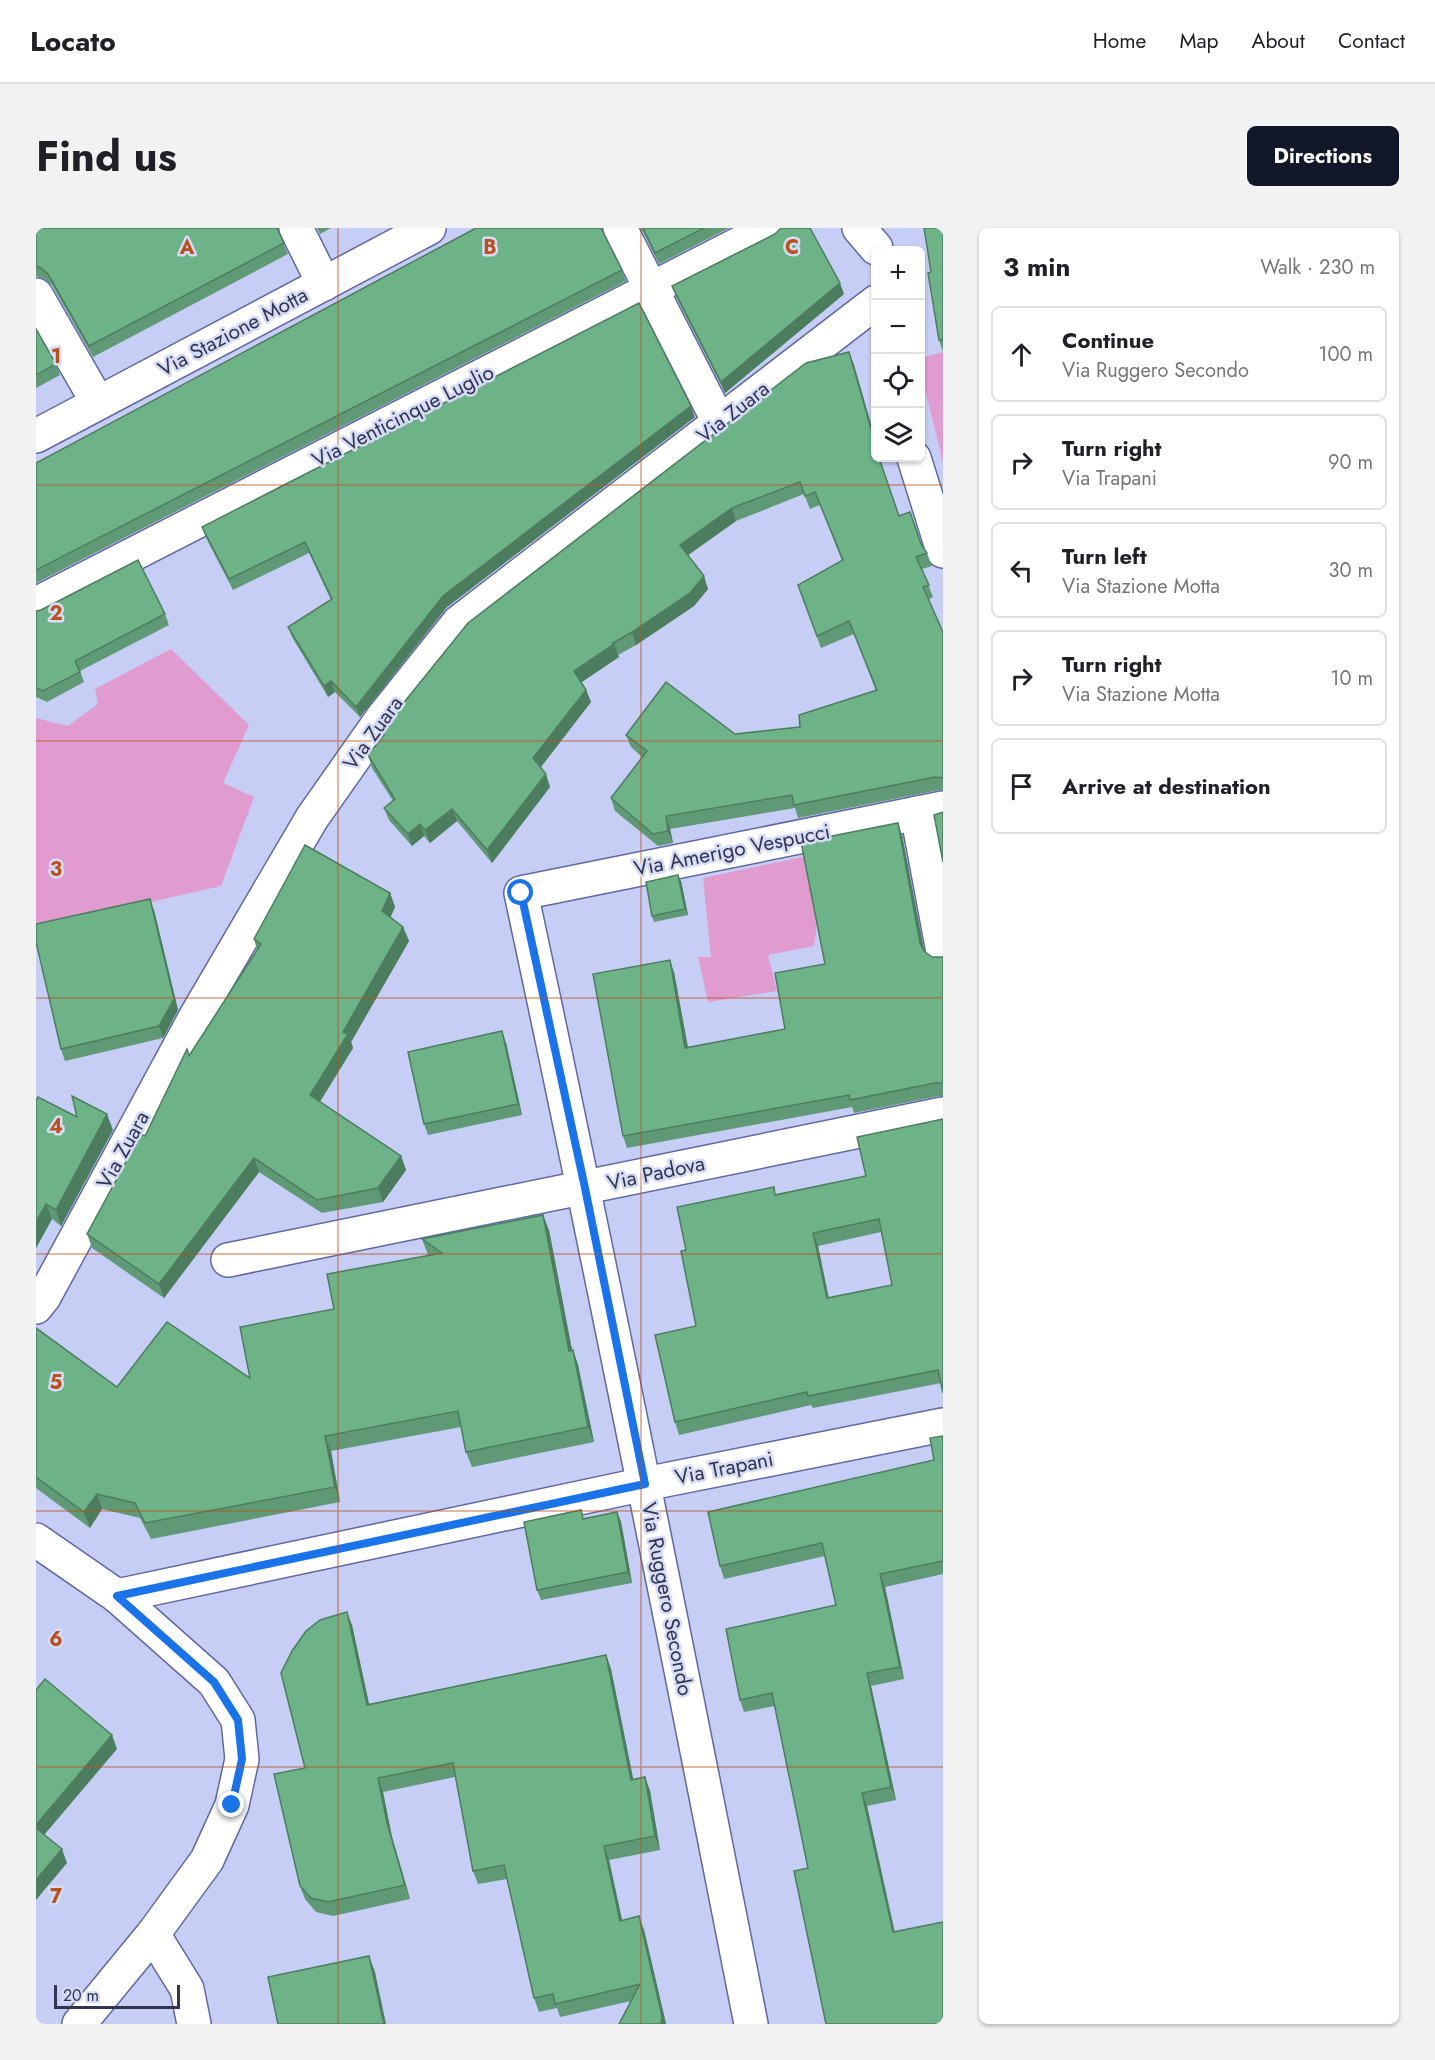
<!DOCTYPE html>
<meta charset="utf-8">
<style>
body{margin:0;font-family:Jost,sans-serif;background:#f2f2f2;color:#202124}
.controls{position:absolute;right:18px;top:18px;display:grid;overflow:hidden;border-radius:9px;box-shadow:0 2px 4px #0004}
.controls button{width:54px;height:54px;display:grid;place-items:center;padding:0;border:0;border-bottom:2px solid #e0e0e0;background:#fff;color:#202124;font:30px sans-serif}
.scale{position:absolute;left:18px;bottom:15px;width:126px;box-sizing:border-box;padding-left:6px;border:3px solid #31354f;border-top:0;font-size:16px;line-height:21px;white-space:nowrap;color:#31354f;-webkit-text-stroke:4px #d6dcf6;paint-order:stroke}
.stop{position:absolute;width:18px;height:18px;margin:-14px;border:4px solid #1a73e8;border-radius:50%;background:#fff}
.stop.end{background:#1a73e8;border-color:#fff;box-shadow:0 2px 6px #0008}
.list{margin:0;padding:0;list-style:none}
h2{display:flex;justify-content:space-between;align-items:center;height:78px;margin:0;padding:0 24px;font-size:26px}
h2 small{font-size:20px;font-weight:400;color:#757577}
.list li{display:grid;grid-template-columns:39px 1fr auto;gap:18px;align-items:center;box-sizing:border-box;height:96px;margin:0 12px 12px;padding:0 12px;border:2px solid #e0e0e0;border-radius:9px}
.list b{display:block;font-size:22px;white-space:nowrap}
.list p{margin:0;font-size:20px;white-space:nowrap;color:#757577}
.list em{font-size:20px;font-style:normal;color:#757577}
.icon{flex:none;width:33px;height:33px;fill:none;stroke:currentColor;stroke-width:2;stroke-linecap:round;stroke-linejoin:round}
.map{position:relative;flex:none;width:907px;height:1796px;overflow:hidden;border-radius:9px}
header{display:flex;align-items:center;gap:36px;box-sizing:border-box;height:84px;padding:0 30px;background:#fff;border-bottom:2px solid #e0e0e0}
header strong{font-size:28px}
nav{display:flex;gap:33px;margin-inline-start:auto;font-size:21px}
.intro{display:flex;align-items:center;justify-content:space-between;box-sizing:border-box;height:144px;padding:0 36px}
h1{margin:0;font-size:42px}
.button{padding:15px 27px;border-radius:9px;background:#111827;color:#fff;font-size:21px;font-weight:700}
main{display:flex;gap:36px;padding:0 36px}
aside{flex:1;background:#fff;border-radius:9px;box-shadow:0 2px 4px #0004}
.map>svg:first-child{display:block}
.green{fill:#e19ccf}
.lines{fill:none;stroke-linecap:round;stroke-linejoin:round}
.minor-casing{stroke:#5f68a2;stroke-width:36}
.major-casing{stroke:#5f68a2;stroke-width:36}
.minor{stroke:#fff;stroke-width:33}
.major{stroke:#fff;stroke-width:33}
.wall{fill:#5f9975;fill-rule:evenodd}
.shaded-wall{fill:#4d7d5f}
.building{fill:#6eb288;stroke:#4d7d5f;stroke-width:1.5;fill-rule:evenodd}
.route{stroke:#1a73e8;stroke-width:8}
.grid{fill:none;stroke:#ba501d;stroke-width:1.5;stroke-opacity:0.55}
.labels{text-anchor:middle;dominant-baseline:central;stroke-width:5;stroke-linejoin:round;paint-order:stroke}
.street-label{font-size:21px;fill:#31354f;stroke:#d6dcf6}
.grid-label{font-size:20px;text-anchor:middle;font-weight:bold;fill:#ba501d;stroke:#d6dcf6;stroke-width:5;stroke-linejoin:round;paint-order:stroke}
</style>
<header>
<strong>Locato</strong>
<nav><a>Home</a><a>Map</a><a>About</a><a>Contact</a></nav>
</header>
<div class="intro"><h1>Find us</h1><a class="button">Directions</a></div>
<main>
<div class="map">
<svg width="907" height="1796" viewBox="0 0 907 1796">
<rect width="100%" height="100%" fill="#c6cef5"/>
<g class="green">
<polygon points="907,124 907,234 884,141 885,130"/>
<polygon points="135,421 213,497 187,555 218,569 185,658 0,700 0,490 32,498 62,476 59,461"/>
<polygon points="770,628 782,688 778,718 732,727 741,763 672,774 662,729 675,729 667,650"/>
</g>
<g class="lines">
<defs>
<g id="minor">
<polyline points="260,0 288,56"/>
<polyline points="584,0 683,194"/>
<polyline points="823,0 840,20"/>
<polyline points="0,67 62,175"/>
<polyline points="0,208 393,0"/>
<polyline points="878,230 907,323"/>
<polyline points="0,376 734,0"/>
<polyline points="881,585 907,724"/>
<polyline points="192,1032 907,886"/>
<polyline points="0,1079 8,1069 160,788 276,590 347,489 423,394 840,74"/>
<polyline points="81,1368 609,1256 907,1197"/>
<polyline points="117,1706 151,1761 158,1796"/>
<path d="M 715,1796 C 641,1419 566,1041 485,665 L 907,580"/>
</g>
<polyline id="major" points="0,1312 81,1368 178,1454 202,1492 206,1531 196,1577 171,1632 117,1706 43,1796"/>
</defs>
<use href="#minor" class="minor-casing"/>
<use href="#major" class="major-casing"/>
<use href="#minor" class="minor"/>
<use href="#major" class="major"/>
</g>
<g class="wall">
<polygon points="0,0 241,0 252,26 57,129 16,57 9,51 0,48"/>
<polygon points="281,0 295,0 284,6"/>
<polygon points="440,0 566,0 566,3 586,42 590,53 0,355 0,235"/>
<polygon points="605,0 693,0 623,36"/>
<polygon points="907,0 907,124 903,112 895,44"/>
<polygon points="739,6 808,66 689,165 640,69 636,58"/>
<polygon points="0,101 20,136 24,147 0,160"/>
<polygon points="813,124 818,137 840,214 840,230 846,238 863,288 879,296 886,317 891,325 896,338 886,341 897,369 892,372 907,404 907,562 903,562 762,590 759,580 634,601 637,615 622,618 579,583 575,570 606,529 595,519 590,507 699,506 764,499 840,463 818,406 785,420 766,369 806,333 784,277 774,281 768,266 700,293 652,327 672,361 658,378 600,417 582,427 583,429 545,454 550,462 555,474 504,539 514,559 456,635 421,593 394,615 388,608 376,618 353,592 348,580 357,573 336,540 332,527 347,508 346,504"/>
<polygon points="659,189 411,379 324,489 299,464 292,469 256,409 252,399 295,372 273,325 197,362 170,310 166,299"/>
<polygon points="0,383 129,386 133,397 44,443 48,454 11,474 0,469"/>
<polygon points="866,607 888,723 896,729 907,729 907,868 903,868 818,885 816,879 591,920 587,908 638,744 652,819 749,801 789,736"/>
<polygon points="645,653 652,687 618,694 616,688"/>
<polygon points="354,665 359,679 354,690 367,699 373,713 315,814 317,820 284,874 365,928 370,942 347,974 286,985 223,944 128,1070 56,1020 51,1006 109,908 151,821 153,827 221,722 218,711"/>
<polygon points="118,682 142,782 127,810 29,833 25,821"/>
<polygon points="470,815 486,887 392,907 388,896"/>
<polygon points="0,873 77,902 25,998 16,991 0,1020"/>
<path d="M 907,891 L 905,1155 L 777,1180 L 775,1177 L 643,1207 L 639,1194 L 660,1098 L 650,1022 L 741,966 L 830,948 ZM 845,1004 L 856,1057 L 793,1070 L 782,1018 Z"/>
<polygon points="513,1002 536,1122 537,1122 542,1137 558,1214 436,1239 430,1224 425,1199 295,1223 304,1274 115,1311 104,1290 66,1281 54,1300 0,1260 0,1100 81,1159 214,1150 298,1081 392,1027 386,1011"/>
<polygon points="907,1208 907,1346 849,1359 868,1451 835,1458 860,1572 831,1578 859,1704 907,1796 772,1640 739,1478 708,1484 704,1472 800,1377 789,1328 688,1351 684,1338 898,1232"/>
<polygon points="581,1284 585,1294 596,1355 505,1372 501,1362 548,1290"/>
<polygon points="316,1397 333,1476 570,1427 575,1441 597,1551 609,1549 614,1563 624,1622 573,1632 586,1692 608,1702 630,1796 595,1773 524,1789 521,1780 503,1784 498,1770 471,1651 442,1656 437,1643 419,1549 347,1564 356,1609 374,1671 297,1688 280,1684 269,1671 264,1658 269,1540"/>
</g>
<g class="shaded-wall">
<polygon points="804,55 808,66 689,165 685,154"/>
<polygon points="813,124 818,137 840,214 840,218"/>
<polygon points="655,178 659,189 411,379 324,489 320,479 407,368"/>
<polygon points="696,280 700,293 648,330 644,317"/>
<polygon points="668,348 672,361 658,378 600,417 596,404"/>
<polygon points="578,416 583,429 543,456 538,443"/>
<polygon points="295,453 299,464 292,469 288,458"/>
<polygon points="550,462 555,474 502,543 497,530"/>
<polygon points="510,546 514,559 456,635 451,622"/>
<polygon points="416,581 421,593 394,615 389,602"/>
<polygon points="630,588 634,601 637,615 632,603"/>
<polygon points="862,595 866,607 889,727 884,715"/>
<polygon points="384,596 388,608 376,618 372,606"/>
<polygon points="642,647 645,653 652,687 649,681"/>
<polygon points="354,665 359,679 351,697 346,683"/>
<polygon points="114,671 118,682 142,782 127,810 123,798"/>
<polygon points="367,699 373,713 315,814 317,820 279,881 274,867 307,804"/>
<polygon points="634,732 638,744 654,832 649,820"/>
<polygon points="466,803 470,815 486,887 482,876"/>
<polygon points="71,886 77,902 25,998 20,982"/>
<polygon points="365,928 370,942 347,974 342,960"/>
<polygon points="218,930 223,944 128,1070 123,1056"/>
<polygon points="10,976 16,991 0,1020 0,994"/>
<polygon points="507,987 513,1002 539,1138 533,1123"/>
<polygon points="777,1005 782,1018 795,1083 791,1070"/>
<polygon points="537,1122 542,1137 558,1214 552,1199"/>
<polygon points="289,1208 295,1223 304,1274 299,1259"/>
<polygon points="61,1266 66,1281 54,1300 48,1284"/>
<polygon points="581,1284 585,1294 596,1355 592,1344"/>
<polygon points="844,1346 849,1359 868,1451 864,1439"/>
<polygon points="311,1384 316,1397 336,1490 331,1477"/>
<polygon points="570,1427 575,1441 600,1565 595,1552"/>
<polygon points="831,1445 835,1458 860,1572 855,1559"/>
<polygon points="76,1507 81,1521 3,1613 0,1603 0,1597"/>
<polygon points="609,1549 614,1563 624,1622 619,1608"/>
<polygon points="342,1550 347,1564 356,1609 374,1671 369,1657 351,1595"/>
<polygon points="826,1565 831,1578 861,1717 857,1704"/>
<polygon points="568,1618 573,1632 589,1706 584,1693"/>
<polygon points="26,1621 31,1635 0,1672 0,1652"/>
<polygon points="603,1688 608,1702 630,1796 625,1796"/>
<polygon points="333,1728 339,1744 350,1796 348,1796"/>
</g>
<g class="building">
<polygon points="0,0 241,0 248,15 53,118 12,46 5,40 0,38"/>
<polygon points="440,0 565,0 586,42 0,342 0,235"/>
<polygon points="607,0 668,0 619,25"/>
<polygon points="745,0 774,0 804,55 685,154 636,58 739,6"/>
<polygon points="888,0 907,0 907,112 903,112 892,45 895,44"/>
<polygon points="603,75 655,178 407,368 320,479 295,453 288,458 252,399 296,371 269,314 193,351 166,299"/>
<polygon points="0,101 20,136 0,147"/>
<polygon points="813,124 840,218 840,230 843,230 863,288 874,284 885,316 891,325 880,329 893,357 887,359 907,404 907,550 899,549 758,577 756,567 630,588 632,603 617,606 575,570 611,523 590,507 630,454 699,506 764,499 763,487 841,462 813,393 781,408 762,357 807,332 779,264 769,268 764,254 696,280 644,317 668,348 654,365 596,404 577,415 578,416 538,443 550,462 497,530 510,546 451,622 416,581 389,602 384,596 372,606 348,580 359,571 332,527 348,507 346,504 357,488 432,395 770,135"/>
<polygon points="102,332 129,386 39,433 44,444 7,463 0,460 0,383 5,382"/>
<polygon points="907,584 907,634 898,587"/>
<polygon points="862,595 884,715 888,723 896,729 907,729 907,855 899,855 814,872 813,867 587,908 557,746 634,732 649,820 749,801 739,745 789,736 765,614"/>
<polygon points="269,617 354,665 346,683 367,699 307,804 312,806 274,867 365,928 342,960 281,972 218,930 123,1056 51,1006 105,906 109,908 151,821 153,828 225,716 218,711"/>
<polygon points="642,647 649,681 616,688 610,654"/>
<polygon points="114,671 138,771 123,798 25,821 0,714 0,696"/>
<polygon points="466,803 482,876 388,896 372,824"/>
<polygon points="36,868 71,886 20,982 10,976 0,994 0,873 2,869 41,889"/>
<path d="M 907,891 L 907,1165 L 902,1142 L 772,1168 L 771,1164 L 639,1194 L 619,1107 L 660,1098 L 645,1023 L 650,1022 L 641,979 L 738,959 L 739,967 L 830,948 L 821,909 ZM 843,991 L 856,1057 L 791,1070 L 777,1005 Z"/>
<polygon points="507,987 533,1123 537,1122 552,1199 430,1224 422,1183 289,1208 299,1259 109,1295 99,1275 61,1266 48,1284 0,1249 0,1100 81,1159 131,1094 214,1150 204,1099 298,1081 291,1046 406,1025 386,1011"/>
<polygon points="907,1208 907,1333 844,1346 864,1439 831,1445 855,1559 826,1565 857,1704 907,1694 907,1796 790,1796 758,1643 772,1640 736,1465 704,1472 690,1401 800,1377 786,1315 684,1338 672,1284 898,1232 894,1210"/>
<polygon points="545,1282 547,1291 581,1284 592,1344 501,1362 488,1294"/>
<polygon points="311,1384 331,1477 570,1427 595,1552 609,1549 619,1608 568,1618 584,1693 603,1688 626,1788 625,1796 583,1796 604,1756 519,1776 517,1766 498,1770 468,1637 437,1643 417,1535 342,1550 351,1595 369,1657 292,1674 275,1670 264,1658 238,1546 269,1540 245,1445 256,1423 270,1403 284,1392"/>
<polygon points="9,1451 76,1507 0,1597 0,1462"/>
<polygon points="0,1600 26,1621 0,1652"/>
<polygon points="333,1728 348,1796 242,1796 232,1749"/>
</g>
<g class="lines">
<polyline class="route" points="196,1577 206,1531 202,1492 178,1454 81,1368 609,1256 549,960 485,665"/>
</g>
<path class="grid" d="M 302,0 L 302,1796M 605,0 L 605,1796M 0,257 L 907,257M 0,513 L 907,513M 0,770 L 907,770M 0,1026 L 907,1026M 0,1283 L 907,1283M 0,1539 L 907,1539"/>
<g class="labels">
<g class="street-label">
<text transform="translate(197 104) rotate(-28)">Via Stazione Motta</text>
<text transform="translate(697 184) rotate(-38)">Via Zuara</text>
<text transform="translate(367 188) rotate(-27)">Via Venticinque Luglio</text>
<text transform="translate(337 505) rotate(-54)">Via Zuara</text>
<text transform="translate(696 622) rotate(-11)">Via Amerigo Vespucci</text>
<text transform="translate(87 922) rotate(-61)">Via Zuara</text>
<text transform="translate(620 945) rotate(-12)">Via Padova</text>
<text transform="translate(688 1240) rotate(-11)">Via Trapani</text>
<text transform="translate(631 1371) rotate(79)">Via Ruggero Secondo</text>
</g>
</g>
<g class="grid-label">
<text x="151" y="26">A</text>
<text x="454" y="26">B</text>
<text x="756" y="26">C</text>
<text x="20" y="135">1</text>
<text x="20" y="392">2</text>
<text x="20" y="648">3</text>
<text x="20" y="905">4</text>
<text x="20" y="1161">5</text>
<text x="20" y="1418">6</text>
<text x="20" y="1675">7</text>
</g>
</svg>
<div class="controls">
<button>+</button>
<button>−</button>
<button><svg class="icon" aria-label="locate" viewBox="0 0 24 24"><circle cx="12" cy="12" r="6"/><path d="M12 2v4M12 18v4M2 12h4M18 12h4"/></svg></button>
<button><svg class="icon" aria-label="layers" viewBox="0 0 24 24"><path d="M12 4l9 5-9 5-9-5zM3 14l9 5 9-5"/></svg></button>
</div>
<div class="scale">20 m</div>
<div class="stop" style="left:485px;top:665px"></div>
<div class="stop end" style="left:196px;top:1577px"></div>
</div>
<aside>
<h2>3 min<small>Walk · 230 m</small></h2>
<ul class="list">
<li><svg class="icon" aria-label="ahead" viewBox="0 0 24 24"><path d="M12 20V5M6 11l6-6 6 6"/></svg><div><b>Continue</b><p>Via Ruggero Secondo</p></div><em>100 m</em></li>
<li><svg class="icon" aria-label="right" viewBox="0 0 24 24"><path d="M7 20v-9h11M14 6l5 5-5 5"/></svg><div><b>Turn right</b><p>Via Trapani</p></div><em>90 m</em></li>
<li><svg class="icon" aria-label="left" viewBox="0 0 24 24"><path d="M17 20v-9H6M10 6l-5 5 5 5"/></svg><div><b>Turn left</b><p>Via Stazione Motta</p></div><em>30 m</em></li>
<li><svg class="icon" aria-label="right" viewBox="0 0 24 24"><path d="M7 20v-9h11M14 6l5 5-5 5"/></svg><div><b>Turn right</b><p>Via Stazione Motta</p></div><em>10 m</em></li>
<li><svg class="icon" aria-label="arrive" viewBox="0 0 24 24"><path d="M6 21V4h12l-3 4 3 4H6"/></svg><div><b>Arrive at destination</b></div></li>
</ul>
</aside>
</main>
